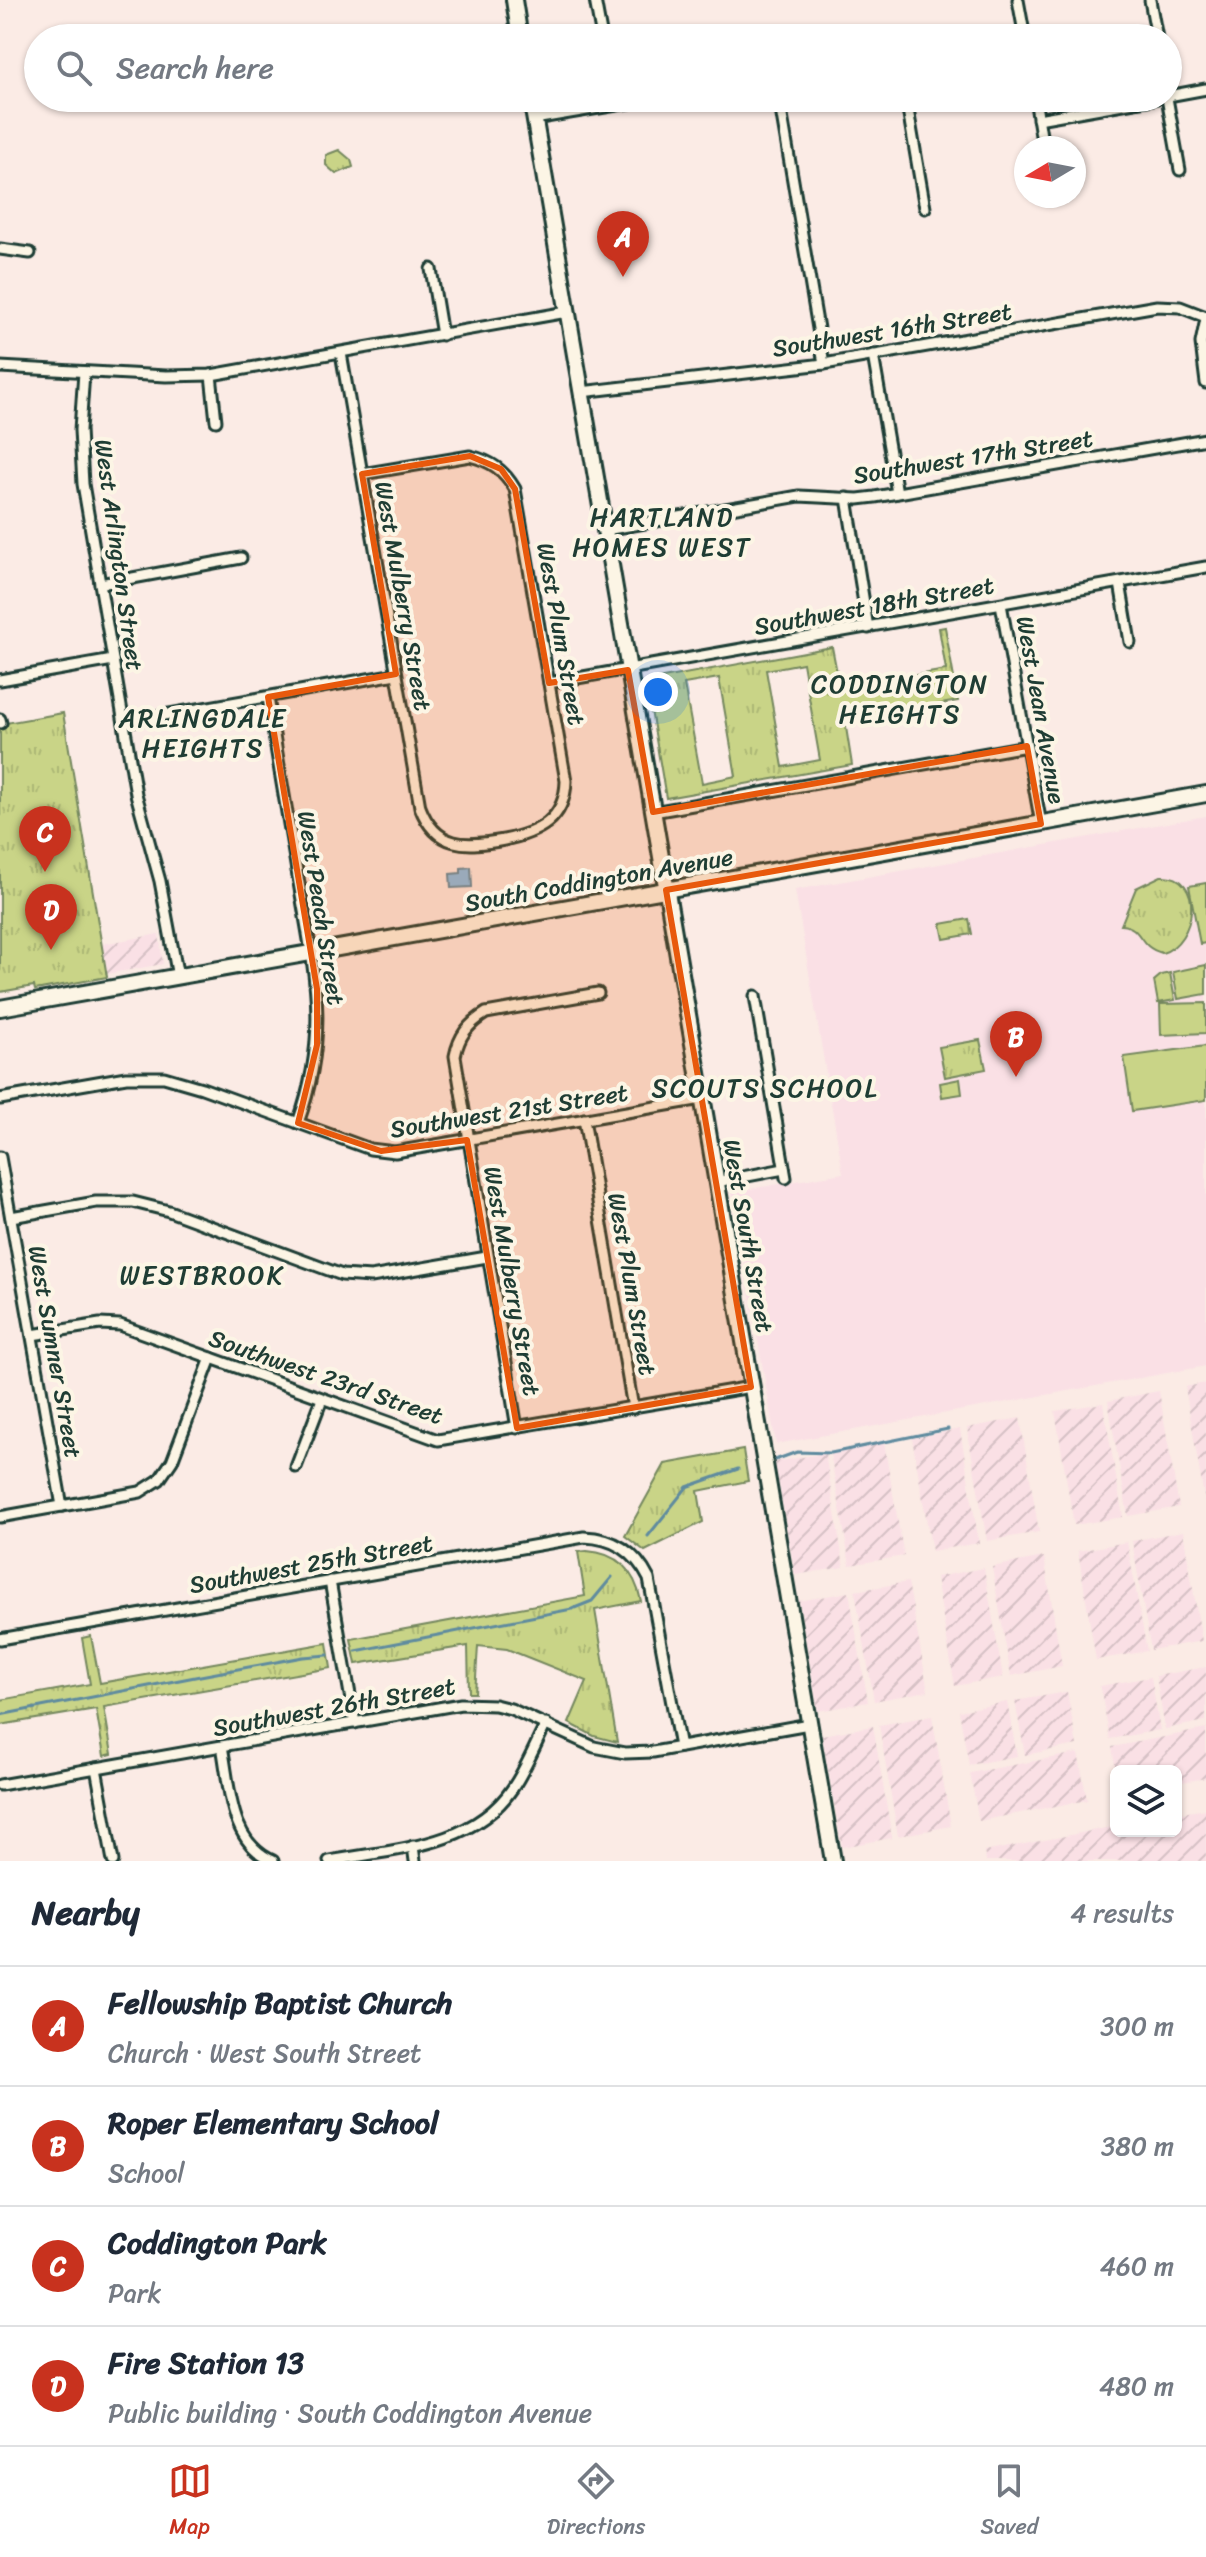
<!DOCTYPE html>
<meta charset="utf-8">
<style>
body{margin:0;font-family:Sriracha,sans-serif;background:#f6f6f7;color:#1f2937}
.controls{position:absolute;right:24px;bottom:24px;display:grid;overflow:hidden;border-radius:12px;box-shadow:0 2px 6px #0004}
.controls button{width:72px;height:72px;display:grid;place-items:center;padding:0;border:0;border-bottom:2px solid #e0e1e3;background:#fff;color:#1f2937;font:40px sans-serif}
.compass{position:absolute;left:1014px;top:136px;width:72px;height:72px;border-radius:50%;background:#fff;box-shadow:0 2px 6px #0004;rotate:260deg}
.you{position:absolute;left:658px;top:692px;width:28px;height:28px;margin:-20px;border:6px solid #fff;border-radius:50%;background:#1a73e8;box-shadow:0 0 0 12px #1a73e833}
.badge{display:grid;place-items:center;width:52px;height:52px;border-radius:50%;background:#c8321e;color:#fff;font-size:26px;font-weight:700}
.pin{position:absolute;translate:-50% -66px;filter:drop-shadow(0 2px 4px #0008)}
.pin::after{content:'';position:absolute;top:42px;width:28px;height:24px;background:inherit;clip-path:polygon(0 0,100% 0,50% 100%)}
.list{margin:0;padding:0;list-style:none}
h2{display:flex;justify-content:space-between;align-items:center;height:104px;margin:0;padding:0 32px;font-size:34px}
h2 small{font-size:26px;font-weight:400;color:#747a83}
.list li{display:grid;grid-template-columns:52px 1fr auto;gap:24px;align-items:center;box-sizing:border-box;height:120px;padding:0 32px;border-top:2px solid #e0e1e3}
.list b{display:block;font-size:30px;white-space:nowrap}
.list p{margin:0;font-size:26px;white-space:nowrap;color:#747a83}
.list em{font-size:26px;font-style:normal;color:#747a83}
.icon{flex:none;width:44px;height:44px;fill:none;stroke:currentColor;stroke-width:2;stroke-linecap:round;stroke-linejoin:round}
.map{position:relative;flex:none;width:1206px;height:1861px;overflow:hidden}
.search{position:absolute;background:#fff;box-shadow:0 2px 6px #0004;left:24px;right:24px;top:24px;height:88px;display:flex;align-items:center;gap:20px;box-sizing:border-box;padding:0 28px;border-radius:44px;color:#747a83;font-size:30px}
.sheet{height:584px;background:#fff}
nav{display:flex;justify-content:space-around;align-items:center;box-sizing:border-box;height:112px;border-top:2px solid #e0e1e3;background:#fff;font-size:22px;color:#747a83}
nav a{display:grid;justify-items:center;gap:4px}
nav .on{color:#c8321e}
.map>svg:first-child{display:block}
.built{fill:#fae0e5}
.industrial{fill:url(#industrial-furrows)}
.green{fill:#c9d487;stroke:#74885e;stroke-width:2}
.park{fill:url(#park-tufts);stroke:#74885e;stroke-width:2;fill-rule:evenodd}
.water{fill:#88bfe6;stroke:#5e8b9f;stroke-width:2}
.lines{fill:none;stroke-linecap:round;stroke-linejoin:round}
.stream{stroke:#5e8b9f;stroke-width:3}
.street-casing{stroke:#1f3d34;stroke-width:15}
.secondary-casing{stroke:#1f3d34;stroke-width:20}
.street{stroke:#fcf5e5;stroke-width:9}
.secondary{stroke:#fcf5e5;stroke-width:14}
.marked{fill:#e8590c;fill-opacity:0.2;stroke:#e8590c;stroke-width:6;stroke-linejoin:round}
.labels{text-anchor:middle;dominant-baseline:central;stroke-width:8;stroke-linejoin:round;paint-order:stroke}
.street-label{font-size:24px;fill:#1f3d34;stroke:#fcf5e5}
.neighbourhood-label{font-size:26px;letter-spacing:2px;fill:#1f3d34;stroke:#fcf5e5}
</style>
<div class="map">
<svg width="1206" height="1861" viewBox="0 0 1206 1861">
<defs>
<pattern id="industrial-furrows" width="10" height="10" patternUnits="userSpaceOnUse" patternTransform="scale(2)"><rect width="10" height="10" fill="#fae0e5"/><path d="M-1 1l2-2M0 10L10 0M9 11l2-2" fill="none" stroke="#d6c1c5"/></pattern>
<pattern id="park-tufts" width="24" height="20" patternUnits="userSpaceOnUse" patternTransform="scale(2)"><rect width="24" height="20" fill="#c9d487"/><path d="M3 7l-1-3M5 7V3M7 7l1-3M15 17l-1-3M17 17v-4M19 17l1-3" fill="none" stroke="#acb775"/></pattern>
</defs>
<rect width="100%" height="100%" fill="#fbebe5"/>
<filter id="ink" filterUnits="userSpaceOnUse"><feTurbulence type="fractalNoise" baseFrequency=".0125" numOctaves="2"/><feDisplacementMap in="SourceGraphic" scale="16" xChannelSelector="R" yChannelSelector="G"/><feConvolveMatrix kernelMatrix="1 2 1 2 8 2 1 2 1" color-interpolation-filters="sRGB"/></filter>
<g filter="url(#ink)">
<polygon class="built" points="1206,816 1206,1366 776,1444 732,1192 843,1173 795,890"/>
<g class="industrial">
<polygon points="159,934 163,964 107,974 102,944"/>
<polygon points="1206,1383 1206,1502 1205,1502 1185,1387"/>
<polygon points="1159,1391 1179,1507 1128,1516 1108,1401"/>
<polygon points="1103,1403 1123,1517 1074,1525 1055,1411"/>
<polygon points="1020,1418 1039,1532 987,1541 967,1428"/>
<polygon points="960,1429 979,1543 932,1551 912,1438"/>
<polygon points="884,1443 904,1556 850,1565 830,1452"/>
<polygon points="825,1453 844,1567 795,1575 775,1462"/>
<polygon points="1183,1531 1202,1641 1151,1650 1132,1541"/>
<polygon points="1127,1542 1147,1651 1096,1660 1078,1551"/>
<polygon points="1044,1557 1062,1666 1011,1676 992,1567"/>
<polygon points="984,1568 1003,1677 955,1686 936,1577"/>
<polygon points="908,1582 928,1691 874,1701 855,1591"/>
<polygon points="849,1592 868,1702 818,1711 799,1601"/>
<polygon points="1206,1667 1206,1721 1165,1729 1156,1676"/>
<polygon points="1151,1677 1160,1730 1110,1739 1100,1686"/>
<polygon points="1067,1692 1077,1745 1025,1755 1015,1701"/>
<polygon points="1007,1702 1017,1756 969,1765 959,1711"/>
<polygon points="932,1716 951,1826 898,1836 879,1725"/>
<polygon points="873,1726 892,1838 842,1847 822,1735"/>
<polygon points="1206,1729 1206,1778 1176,1783 1176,1771 1116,1771 1112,1747"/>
<polygon points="1078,1753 1087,1800 979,1821 970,1773"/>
<polygon points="1206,1809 1206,1861 986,1861 984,1852 1116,1826 1116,1831 1176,1831 1176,1814"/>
</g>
<g class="green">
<polygon points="1206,883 1206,943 1200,944 1189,886"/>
<polygon points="1206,965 1206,994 1178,999 1173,972"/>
<polygon points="1206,1003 1206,1033 1161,1035 1160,1004"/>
<polygon points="1206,1046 1206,1100 1132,1111 1124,1057"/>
</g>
<g class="park">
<polygon points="339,150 351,160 353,167 336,174 326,165 326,155"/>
<path d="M 945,627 L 958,701 L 845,721 L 852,765 L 666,798 L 646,681 L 832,647 L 840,688 L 946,670 L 939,628 ZM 803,663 L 820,760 L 783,767 L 766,670 ZM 719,678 L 736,776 L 702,783 L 684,684 Z"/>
<polygon points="63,713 107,977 35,990 34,986 0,992 0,724"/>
<path d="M 1161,876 C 1206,874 1196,943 1162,953 C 1136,946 1144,927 1121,925 L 1136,888 Z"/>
<polygon points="969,919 972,934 944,939 941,924"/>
<polygon points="1170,973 1175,1000 1158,1003 1154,981 1161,975"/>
<polygon points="980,1040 986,1069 945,1077 939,1047"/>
<polygon points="960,1079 962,1094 942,1097 940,1083"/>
<polygon points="743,1450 748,1481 698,1491 703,1522 645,1551 625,1536 665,1464"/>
<path d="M 587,1551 C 618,1553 635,1572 641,1601 L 595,1610 L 617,1742 L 594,1736 L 569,1723 L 587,1681 L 507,1649 L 478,1646 L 475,1693 L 469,1693 L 468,1646 L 356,1664 L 351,1639 L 585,1596 L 578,1552 Z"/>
<polygon points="91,1636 100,1683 327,1643 331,1668 104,1707 112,1754 104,1756 96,1709 0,1725 0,1700 90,1684 82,1638"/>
</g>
<polygon class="water" points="471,867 472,887 451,888 450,874 461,873 461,868"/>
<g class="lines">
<g class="stream">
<polyline points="775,1460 797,1452 831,1453 948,1429"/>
<polyline points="648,1536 687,1487 738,1469"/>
<polyline points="356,1651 572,1609 592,1601 612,1577"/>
<polyline points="0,1715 195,1677 303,1657 328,1655"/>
</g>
<defs>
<g id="street">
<polyline points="595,0 602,38"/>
<polyline points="1018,0 1025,38"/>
<polyline points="1150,0 1157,38"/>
<polyline points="1003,38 1024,34"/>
<polyline points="1168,96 1206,89"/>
<polyline points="779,98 824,364"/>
<polyline points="906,98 925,208"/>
<polyline points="1035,98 1043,148"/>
<polyline points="1167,98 1180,170"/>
<polyline points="534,119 658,98"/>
<polyline points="1038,119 1157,98"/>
<polyline points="0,249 30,253"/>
<polyline points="431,269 442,335"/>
<polyline points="1206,319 1201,343 1206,383"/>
<path d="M 341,353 C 368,504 393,656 420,807 C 436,849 466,847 504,840 C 538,833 565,820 566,781 L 515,489 C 504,470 491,461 470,456 L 362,474"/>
<polyline points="873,355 897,493"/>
<polyline points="0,367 166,376 211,375 567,312"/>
<polyline points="84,372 80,430 83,484 136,794 160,881 178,977"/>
<polyline points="211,375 216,421"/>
<polyline points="581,392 824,364 1157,306 1180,307 1206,317"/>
<polyline points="847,498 868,628"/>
<polyline points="605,530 799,496 858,499 875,497 1206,439"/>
<polyline points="1120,583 1130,642"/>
<polyline points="100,584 241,558"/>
<polyline points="1001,604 1041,824"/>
<polyline points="0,680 113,660"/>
<polyline points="549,683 1206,567"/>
<path d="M 268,697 C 277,757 288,817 298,877 C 314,971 331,1030 298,1123"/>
<polyline points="0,719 1,723"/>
<polyline points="124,722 396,674"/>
<polyline points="653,812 1027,746"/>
<polyline points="755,996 786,1178"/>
<polyline points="0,1099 126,1077 164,1077 202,1088 370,1149 395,1152 702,1099"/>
<polyline points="584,1119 633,1408"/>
<polyline points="0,1157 62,1506"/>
<polyline points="716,1182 784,1169"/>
<polyline points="11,1217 96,1202 133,1202 169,1211 342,1275 371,1277 487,1257"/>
<polyline points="32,1335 100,1324 120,1325 438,1440 751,1387"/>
<path d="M 517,1428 L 455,1056 C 459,1036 468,1024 486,1013 L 598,993"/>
<polyline points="296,1467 322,1399"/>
<polyline points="0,1517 140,1492 159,1480 172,1461 211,1358"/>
<polyline points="330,1581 355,1723"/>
<path d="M 0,1639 L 584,1537 C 614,1538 635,1551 649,1579 L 680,1747"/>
<path d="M 222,1746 C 230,1787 229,1842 273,1861"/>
<polyline points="96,1768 113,1861"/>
<polyline points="0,1785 461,1704 495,1705 511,1709 594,1747 625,1753 653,1752 809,1724"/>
<polyline points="413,1846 415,1861"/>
<path d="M 329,1861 C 393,1849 472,1848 512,1789 C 526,1769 535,1745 546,1724"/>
</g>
<g id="secondary">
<polyline points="514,0 520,38"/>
<polyline points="531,98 833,1861"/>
<polyline points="0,1008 1206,794"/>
</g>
</defs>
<use href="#street" class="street-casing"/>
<use href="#secondary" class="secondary-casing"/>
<use href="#street" class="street"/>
<use href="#secondary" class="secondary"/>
</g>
</g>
<path class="marked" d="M 470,456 L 501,469 L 515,489 L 549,683 L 628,670 L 653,812 L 1027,746 L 1041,824 L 666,890 L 751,1387 L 517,1428 L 467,1140 L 381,1151 L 298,1123 L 317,1045 L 317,989 L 268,697 L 396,674 L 362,474 Z"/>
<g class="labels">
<g class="street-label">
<text transform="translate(892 330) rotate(-9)">Southwest 16th Street</text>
<text transform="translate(973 457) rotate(-9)">Southwest 17th Street</text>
<text transform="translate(119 555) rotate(82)">West Arlington Street</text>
<text transform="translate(403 596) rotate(80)">West Mulberry Street</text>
<text transform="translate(874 606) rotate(-10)">Southwest 18th Street</text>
<text transform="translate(561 634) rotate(80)">West Plum Street</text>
<text transform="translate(1041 710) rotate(80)">West Jean Avenue</text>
<text transform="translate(599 880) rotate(-10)">South Coddington Avenue</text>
<text transform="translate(321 908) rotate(81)">West Peach Street</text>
<text transform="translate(509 1111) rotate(-9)">Southwest 21st Street</text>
<text transform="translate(748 1236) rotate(80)">West South Street</text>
<text transform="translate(512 1281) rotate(80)">West Mulberry Street</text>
<text transform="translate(632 1284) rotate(80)">West Plum Street</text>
<text transform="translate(55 1352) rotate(80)">West Sumner Street</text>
<text transform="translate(326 1377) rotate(19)">Southwest 23rd Street</text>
<text transform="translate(311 1564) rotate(-10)">Southwest 25th Street</text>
<text transform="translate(334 1707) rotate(-10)">Southwest 26th Street</text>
</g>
<g class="neighbourhood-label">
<text x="662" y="517">HARTLAND<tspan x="662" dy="30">HOMES WEST</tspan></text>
<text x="900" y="684">CODDINGTON<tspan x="900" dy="30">HEIGHTS</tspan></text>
<text x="203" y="718">ARLINGDALE<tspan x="203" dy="30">HEIGHTS</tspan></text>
<text x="765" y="1088">SCOUTS SCHOOL</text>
<text x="202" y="1275">WESTBROOK</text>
</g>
</g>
</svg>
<div class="controls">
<button><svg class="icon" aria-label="layers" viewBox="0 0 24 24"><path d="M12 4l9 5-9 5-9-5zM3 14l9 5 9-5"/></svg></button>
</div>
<svg class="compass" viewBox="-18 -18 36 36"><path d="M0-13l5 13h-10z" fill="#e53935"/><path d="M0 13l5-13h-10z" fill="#747a83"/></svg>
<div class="you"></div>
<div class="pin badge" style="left:623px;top:277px">A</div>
<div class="pin badge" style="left:1016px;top:1077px">B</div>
<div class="pin badge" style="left:45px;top:872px">C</div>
<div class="pin badge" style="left:51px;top:950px">D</div>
<div class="search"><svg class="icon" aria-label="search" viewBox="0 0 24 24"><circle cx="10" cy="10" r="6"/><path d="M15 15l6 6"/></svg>Search here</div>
</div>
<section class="sheet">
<h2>Nearby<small>4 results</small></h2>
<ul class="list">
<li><span class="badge">A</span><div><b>Fellowship Baptist Church</b><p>Church · West South Street</p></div><em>300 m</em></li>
<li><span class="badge">B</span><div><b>Roper Elementary School</b><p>School</p></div><em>380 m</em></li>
<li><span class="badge">C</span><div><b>Coddington Park</b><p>Park</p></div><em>460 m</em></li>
<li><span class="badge">D</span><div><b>Fire Station 13</b><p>Public building · South Coddington Avenue</p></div><em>480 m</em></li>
</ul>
</section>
<nav>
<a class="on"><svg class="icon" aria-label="map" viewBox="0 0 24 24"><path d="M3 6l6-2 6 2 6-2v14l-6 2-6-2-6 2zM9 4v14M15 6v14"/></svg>Map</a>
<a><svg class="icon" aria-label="directions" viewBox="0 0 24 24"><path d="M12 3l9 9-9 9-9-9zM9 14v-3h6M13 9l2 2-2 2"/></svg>Directions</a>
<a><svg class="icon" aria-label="saved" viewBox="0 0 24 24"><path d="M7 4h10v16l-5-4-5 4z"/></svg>Saved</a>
</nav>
